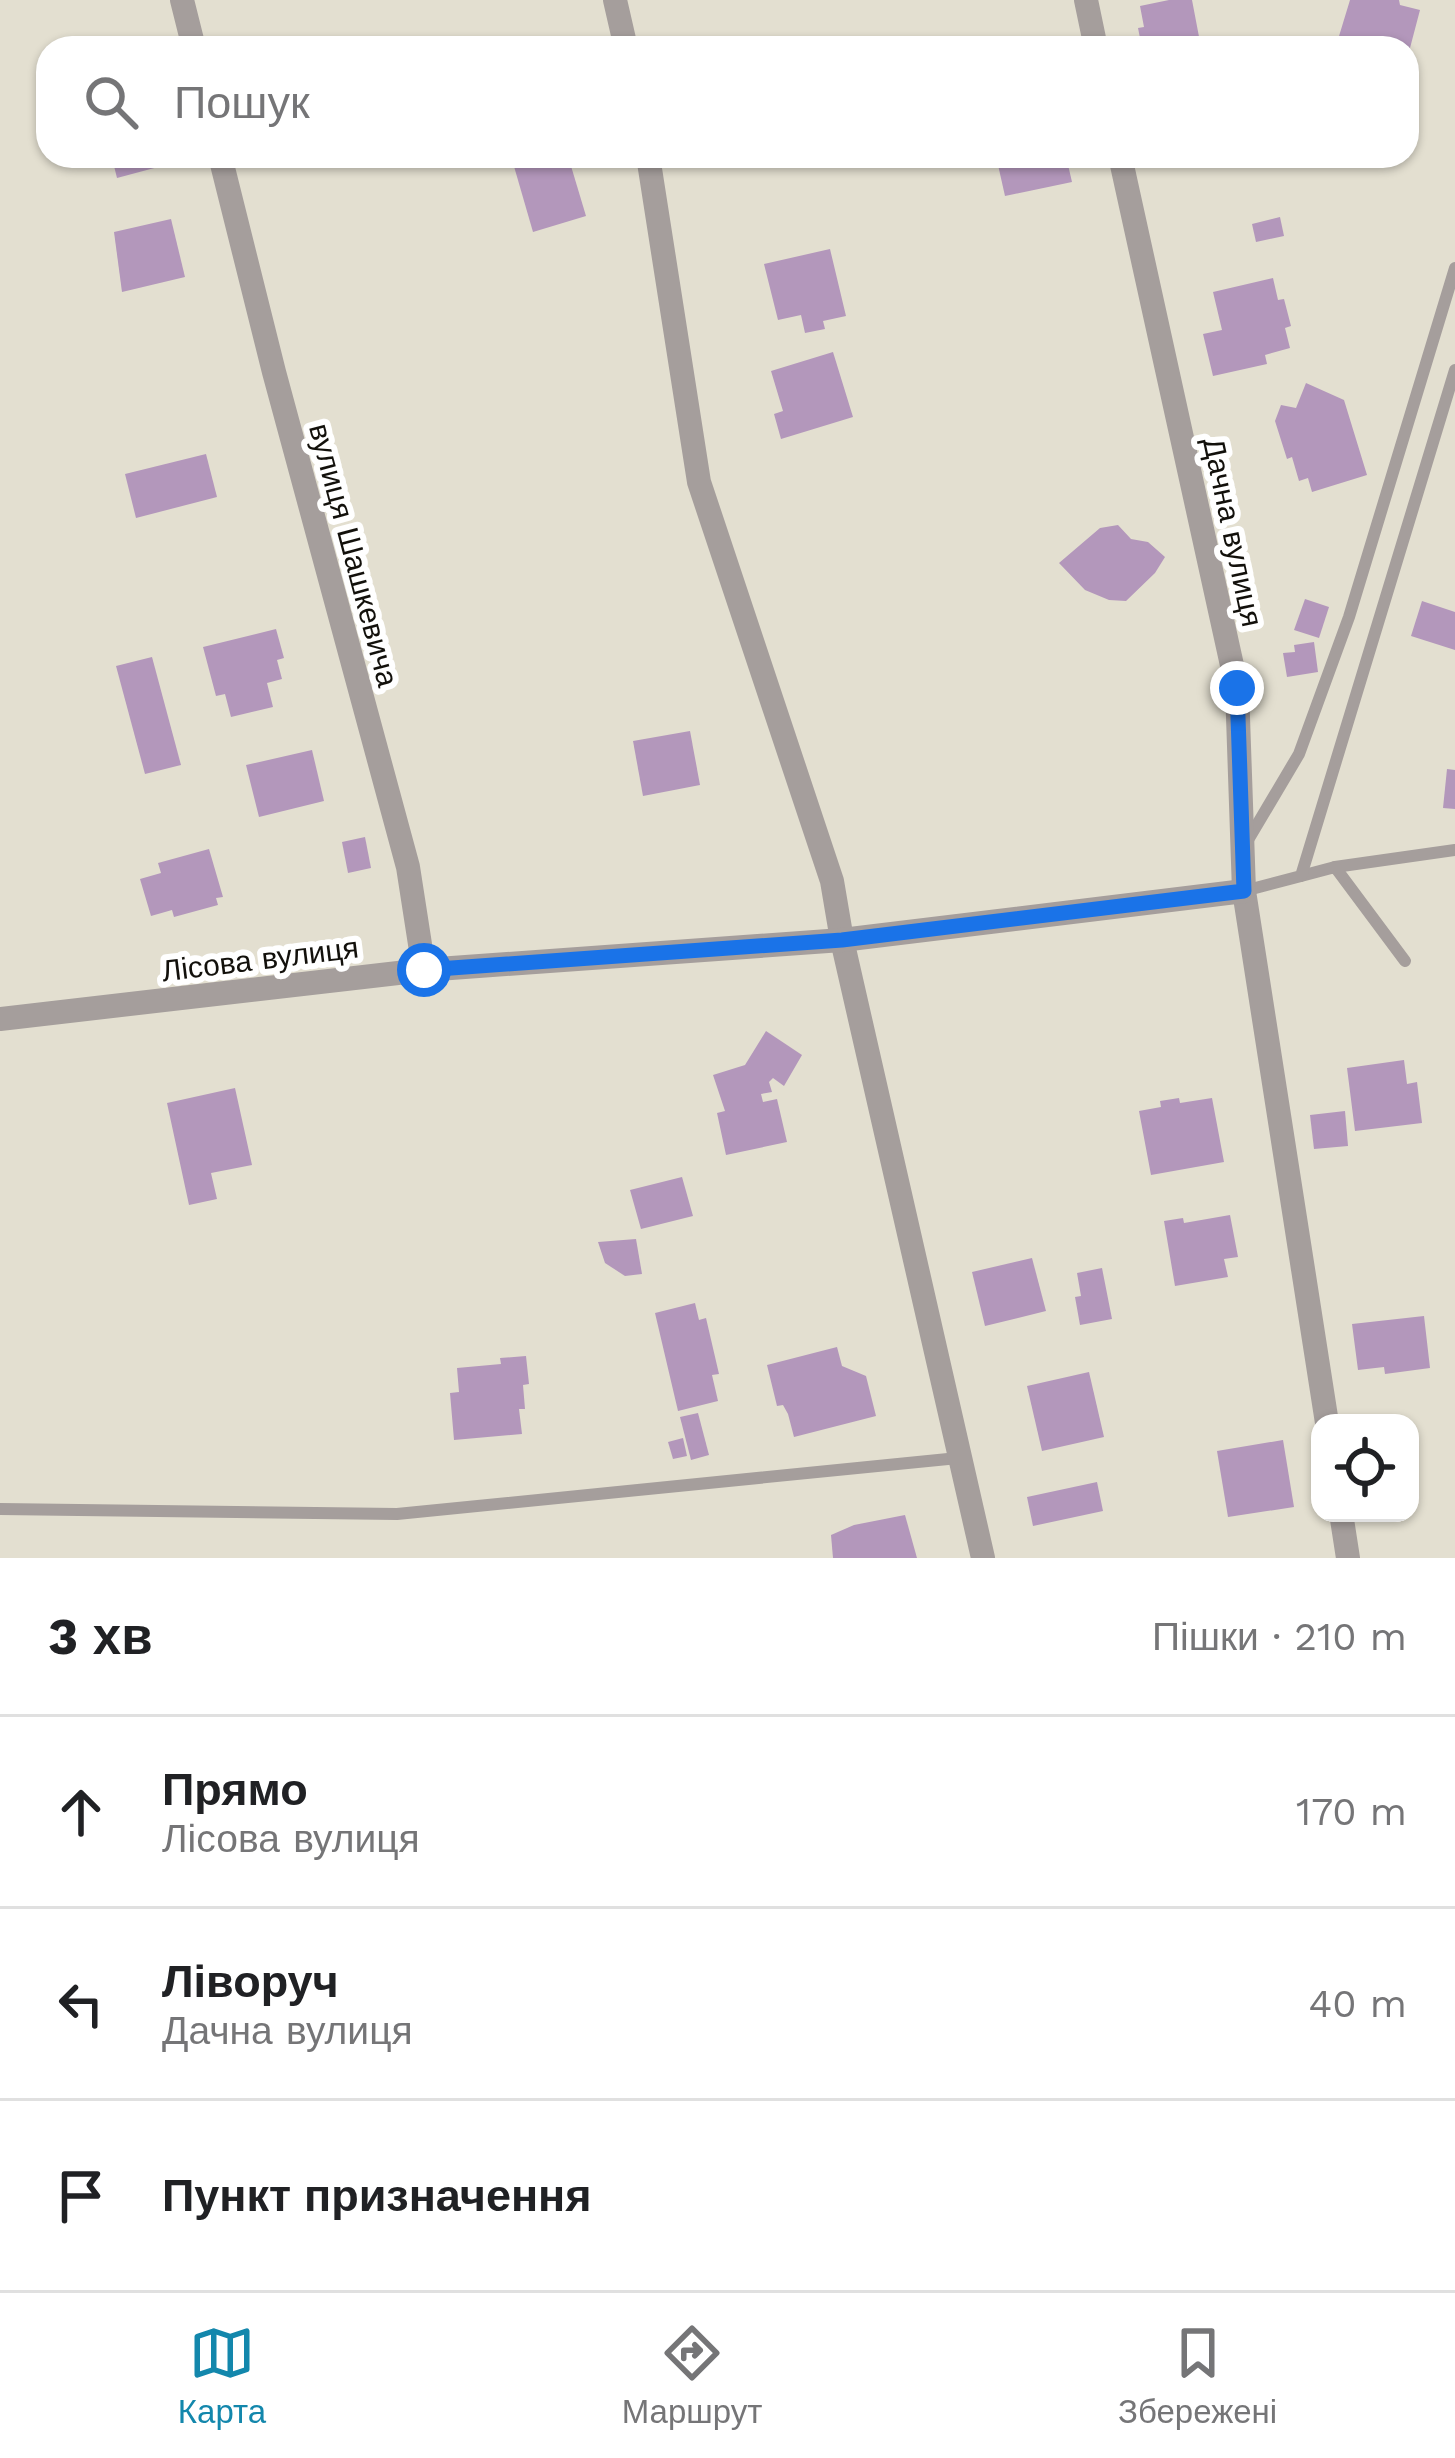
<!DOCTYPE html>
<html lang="uk">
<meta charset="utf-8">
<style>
body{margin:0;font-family:"Work Sans",sans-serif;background:#f2f2f2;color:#202124}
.controls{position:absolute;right:36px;bottom:36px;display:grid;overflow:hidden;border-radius:24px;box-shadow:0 3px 9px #0004}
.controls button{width:108px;height:108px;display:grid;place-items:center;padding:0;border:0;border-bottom:3px solid #e0e0e0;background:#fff;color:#202124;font:60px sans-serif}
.stop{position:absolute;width:36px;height:36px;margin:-27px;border:9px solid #1a73e8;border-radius:50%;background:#fff}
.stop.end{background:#1a73e8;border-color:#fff;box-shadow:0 3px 12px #0008}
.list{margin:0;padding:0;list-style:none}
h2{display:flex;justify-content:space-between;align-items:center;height:156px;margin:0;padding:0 48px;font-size:51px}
h2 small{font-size:39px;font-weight:400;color:#757577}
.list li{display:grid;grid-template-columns:78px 1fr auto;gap:36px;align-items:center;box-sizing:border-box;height:192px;padding:0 48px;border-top:3px solid #e0e0e0}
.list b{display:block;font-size:45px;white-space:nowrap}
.list p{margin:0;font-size:39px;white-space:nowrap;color:#757577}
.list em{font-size:39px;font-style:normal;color:#757577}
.icon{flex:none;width:66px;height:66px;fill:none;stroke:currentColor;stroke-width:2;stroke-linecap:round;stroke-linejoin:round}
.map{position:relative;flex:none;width:1455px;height:1558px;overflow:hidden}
.search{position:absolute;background:#fff;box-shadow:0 3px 9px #0004;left:36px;right:36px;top:36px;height:132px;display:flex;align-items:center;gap:30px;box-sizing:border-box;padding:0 42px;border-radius:36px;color:#757577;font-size:45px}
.sheet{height:732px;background:#fff}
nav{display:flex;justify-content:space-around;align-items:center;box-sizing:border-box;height:168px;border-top:3px solid #e0e0e0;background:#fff;font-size:33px;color:#757577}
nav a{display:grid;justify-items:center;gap:6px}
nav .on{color:#1387ac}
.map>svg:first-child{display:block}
.building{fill:#b397bb}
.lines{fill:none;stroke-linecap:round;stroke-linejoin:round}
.lane{stroke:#a59e9c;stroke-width:12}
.street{stroke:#a59e9c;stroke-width:24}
.route{stroke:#1a73e8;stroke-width:15}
.labels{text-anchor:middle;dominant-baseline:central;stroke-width:12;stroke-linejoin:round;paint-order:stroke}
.street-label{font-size:30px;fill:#12100b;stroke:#fff}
</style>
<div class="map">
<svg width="1455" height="1558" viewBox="0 0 1455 1558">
<rect width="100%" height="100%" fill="#e3dfd0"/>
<g class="building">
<polygon points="1169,0 1192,0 1200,42 1188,44 1189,48 1142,48 1138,28 1144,27 1140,6"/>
<polygon points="1350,0 1399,0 1400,5 1420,10 1410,48 1336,46"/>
<polygon points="86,156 171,156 173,163 117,178 113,162 89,168"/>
<polygon points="511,156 568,156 586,216 533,232"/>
<polygon points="996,156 1066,156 1072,182 1005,196"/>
<polygon points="1280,217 1284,236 1256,242 1252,224"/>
<polygon points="171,219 185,277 122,292 114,232"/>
<polygon points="830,249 846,316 823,321 825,329 805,333 801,315 778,320 764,264"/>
<polygon points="1273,278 1278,300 1284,299 1291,326 1285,328 1290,348 1265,355 1267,364 1213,376 1203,334 1222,330 1213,292"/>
<polygon points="833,352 853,417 781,439 774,414 783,411 771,371"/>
<polygon points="1306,383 1344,400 1367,475 1312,492 1308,478 1299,481 1292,457 1287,459 1275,421 1281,405 1296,408"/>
<polygon points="206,454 217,497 136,518 125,474"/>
<polygon points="1118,525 1131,539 1148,542 1165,557 1155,573 1126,601 1109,600 1085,590 1059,563 1100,528"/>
<polygon points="1305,599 1329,607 1319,638 1294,630"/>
<polygon points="1422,601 1455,612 1455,650 1411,636"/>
<polygon points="276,629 284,658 277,660 282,679 267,683 273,707 231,717 225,694 216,696 203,647"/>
<polygon points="1314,642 1318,672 1287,677 1283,653 1295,652 1294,645"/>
<polygon points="152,657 181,765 145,774 116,666"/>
<polygon points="690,731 700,785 643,796 633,741"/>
<polygon points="312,750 324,801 259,817 246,765"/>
<polygon points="1447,769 1455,770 1455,809 1443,808"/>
<polygon points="365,837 371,868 348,873 342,842"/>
<polygon points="209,849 223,897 216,898 218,905 174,917 172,910 151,916 140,879 161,873 158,863"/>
<polygon points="766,1031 802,1055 784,1086 773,1078 769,1082 772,1092 761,1094 763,1102 777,1099 787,1142 726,1155 717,1113 725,1111 713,1075 745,1065"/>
<polygon points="1404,1060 1407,1084 1417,1082 1422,1123 1355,1131 1347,1068"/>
<polygon points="235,1088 252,1165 211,1173 217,1199 189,1205 167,1103"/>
<polygon points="1179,1098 1180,1103 1212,1098 1224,1162 1151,1175 1139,1111 1161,1107 1160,1101"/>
<polygon points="1345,1111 1348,1146 1314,1149 1310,1115"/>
<polygon points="682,1177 693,1216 641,1229 630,1190"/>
<polygon points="1230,1215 1238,1257 1224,1259 1228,1277 1175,1286 1164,1221 1183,1218 1184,1223"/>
<polygon points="636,1239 642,1274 625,1276 605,1263 598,1242"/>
<polygon points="1032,1258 1046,1311 985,1326 972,1272"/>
<polygon points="1102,1268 1112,1319 1080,1325 1075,1297 1081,1296 1077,1273"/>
<polygon points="695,1303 699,1320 706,1318 719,1374 712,1375 718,1401 678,1411 655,1313"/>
<polygon points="1424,1316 1430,1368 1385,1374 1384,1367 1358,1370 1352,1324"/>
<polygon points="837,1347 842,1366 866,1376 876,1416 794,1437 788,1414 783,1405 777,1406 767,1365"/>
<polygon points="526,1356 529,1384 523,1385 525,1409 519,1409 522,1434 454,1440 450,1393 459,1392 457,1368 501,1364 500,1358"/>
<polygon points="1089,1372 1104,1437 1042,1451 1027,1386"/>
<polygon points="698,1413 709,1455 691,1460 680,1417"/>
<polygon points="683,1438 687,1456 673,1459 668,1442"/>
<polygon points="1283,1440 1294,1507 1228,1517 1217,1451"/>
<polygon points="1097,1482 1103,1511 1033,1526 1027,1497"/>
<polygon points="905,1515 917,1558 833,1558 831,1535 854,1525"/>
</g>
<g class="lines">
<g class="lane">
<polyline points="1248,840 1299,754 1349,617 1455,268"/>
<polyline points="1335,867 1455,850"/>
<polyline points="1301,876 1335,867 1405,961"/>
<polyline points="1244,891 1301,876 1455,370"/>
<polyline points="0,1509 397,1514 958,1458"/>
</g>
<g class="street">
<polyline points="182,0 194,48"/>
<polyline points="615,0 626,48"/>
<polyline points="1086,0 1096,48"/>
<polyline points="220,156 274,372 408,867 424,970"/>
<polyline points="648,156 699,482 832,881 842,940 983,1558"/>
<polyline points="1120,156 1237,688 1244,891 1327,1423"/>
<polyline points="0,1019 424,970 842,940 1244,891"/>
<polyline points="1341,1513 1348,1558"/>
</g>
</g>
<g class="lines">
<polyline class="route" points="424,970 842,940 1244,891 1237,688"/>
</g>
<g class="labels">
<g class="street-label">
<text transform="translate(1233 532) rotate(78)">Дачна вулиця</text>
<text transform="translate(354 555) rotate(75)">вулиця Шашкевича</text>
<text transform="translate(260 959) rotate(-7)">Лісова вулиця</text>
</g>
</g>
</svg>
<div class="controls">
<button><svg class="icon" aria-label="locate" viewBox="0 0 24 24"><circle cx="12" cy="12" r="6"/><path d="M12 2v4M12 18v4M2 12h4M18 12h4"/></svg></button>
</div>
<div class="stop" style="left:424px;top:970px"></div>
<div class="stop end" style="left:1237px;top:688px"></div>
<div class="search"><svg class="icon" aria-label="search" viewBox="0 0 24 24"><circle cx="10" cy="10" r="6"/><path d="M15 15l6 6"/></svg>Пошук</div>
</div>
<section class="sheet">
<h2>3 хв<small>Пішки · 210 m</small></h2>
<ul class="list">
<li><svg class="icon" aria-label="ahead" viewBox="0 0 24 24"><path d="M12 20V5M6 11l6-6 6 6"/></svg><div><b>Прямо</b><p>Лісова вулиця</p></div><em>170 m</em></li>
<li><svg class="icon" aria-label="left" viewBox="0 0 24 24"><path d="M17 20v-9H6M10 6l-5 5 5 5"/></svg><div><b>Ліворуч</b><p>Дачна вулиця</p></div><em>40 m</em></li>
<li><svg class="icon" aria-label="arrive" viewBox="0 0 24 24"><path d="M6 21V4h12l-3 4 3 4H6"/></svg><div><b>Пункт призначення</b></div></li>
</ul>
</section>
<nav>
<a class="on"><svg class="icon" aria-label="map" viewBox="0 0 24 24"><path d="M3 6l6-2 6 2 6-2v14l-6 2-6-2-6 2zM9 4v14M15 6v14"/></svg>Карта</a>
<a><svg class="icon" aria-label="directions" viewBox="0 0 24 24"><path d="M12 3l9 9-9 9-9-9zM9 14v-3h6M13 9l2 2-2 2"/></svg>Маршрут</a>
<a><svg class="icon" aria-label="saved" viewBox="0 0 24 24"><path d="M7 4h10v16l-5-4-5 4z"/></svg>Збережені</a>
</nav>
